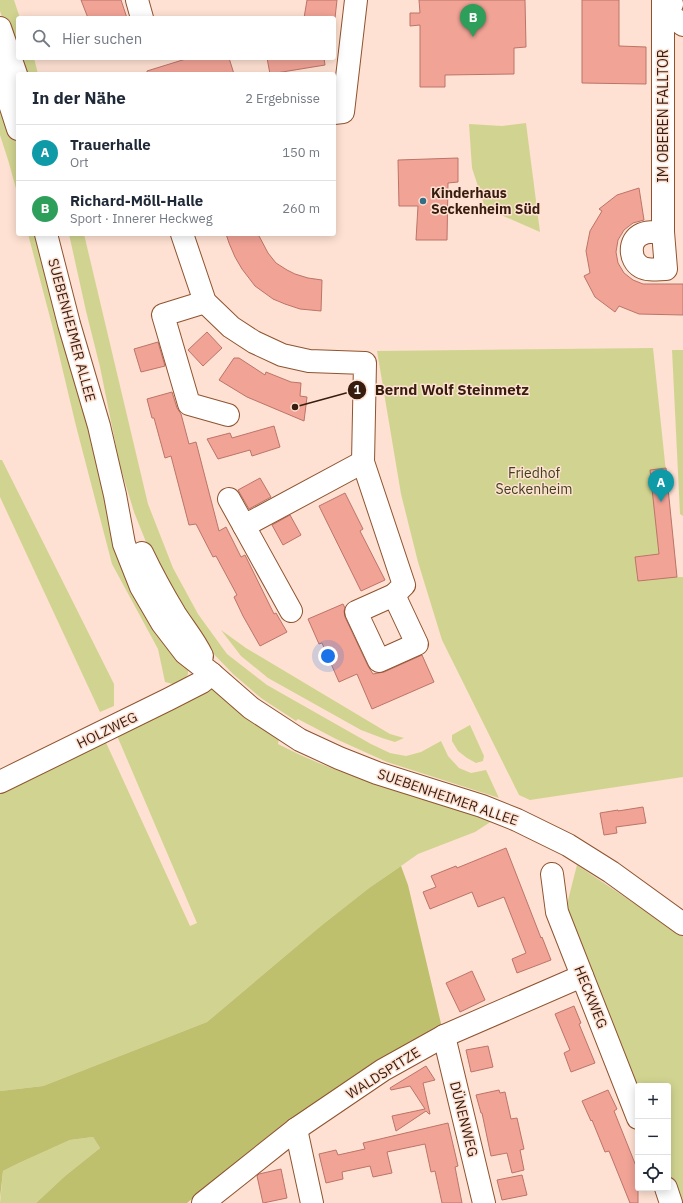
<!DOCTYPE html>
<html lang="de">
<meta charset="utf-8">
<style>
body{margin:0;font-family:"IBM Plex Sans",sans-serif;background:#f2f2f3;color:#1f2937}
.controls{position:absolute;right:12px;bottom:12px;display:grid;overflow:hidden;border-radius:4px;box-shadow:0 2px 10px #0003}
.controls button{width:36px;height:36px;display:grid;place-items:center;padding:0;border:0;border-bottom:1px solid #e0e1e3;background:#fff;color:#1f2937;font:20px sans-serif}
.you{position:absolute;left:328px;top:656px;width:14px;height:14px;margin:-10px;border:3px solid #fff;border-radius:50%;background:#1a73e8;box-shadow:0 0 0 6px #1a73e833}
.badge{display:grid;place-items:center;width:26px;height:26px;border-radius:50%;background:#346d86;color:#fff;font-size:13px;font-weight:700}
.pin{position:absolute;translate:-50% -33px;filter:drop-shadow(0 1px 2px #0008)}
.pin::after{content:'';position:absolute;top:21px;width:14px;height:12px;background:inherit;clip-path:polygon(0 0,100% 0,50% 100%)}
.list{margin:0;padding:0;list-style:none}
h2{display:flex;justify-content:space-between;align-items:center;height:52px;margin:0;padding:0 16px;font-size:17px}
h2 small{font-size:13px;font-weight:400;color:#747a83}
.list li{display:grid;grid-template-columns:26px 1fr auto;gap:12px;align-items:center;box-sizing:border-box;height:56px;padding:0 16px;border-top:1px solid #e0e1e3}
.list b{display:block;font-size:15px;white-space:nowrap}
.list p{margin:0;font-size:13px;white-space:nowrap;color:#747a83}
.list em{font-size:13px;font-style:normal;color:#747a83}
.icon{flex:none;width:22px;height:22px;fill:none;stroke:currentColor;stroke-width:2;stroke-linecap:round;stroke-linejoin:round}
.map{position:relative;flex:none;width:683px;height:1203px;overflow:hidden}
.search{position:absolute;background:#fff;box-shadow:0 2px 10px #0003;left:16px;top:16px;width:320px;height:44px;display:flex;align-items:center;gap:10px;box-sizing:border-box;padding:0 14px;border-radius:4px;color:#747a83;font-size:15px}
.panel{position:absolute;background:#fff;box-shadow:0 2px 10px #0003;left:16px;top:72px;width:320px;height:164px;border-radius:4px}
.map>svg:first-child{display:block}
.green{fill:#d1d490}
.forest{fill:#bec06e}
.building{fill:#f1a396;stroke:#bc7468}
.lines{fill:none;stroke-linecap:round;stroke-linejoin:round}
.minor-casing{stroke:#8f532f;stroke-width:24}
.major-casing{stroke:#8f532f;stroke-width:24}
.minor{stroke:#fff;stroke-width:22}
.major{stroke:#fff;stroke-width:22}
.poi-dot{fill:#346d86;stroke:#fee1d2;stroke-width:1.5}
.labels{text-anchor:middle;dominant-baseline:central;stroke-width:3;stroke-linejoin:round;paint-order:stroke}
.street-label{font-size:14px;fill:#371d0e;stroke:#fee1d2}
.poi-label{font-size:14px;font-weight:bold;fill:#371d0e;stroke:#fee1d2;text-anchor:start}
.park-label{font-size:14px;fill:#3e3f1b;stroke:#fee1d2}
.leader{fill:none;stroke:#371d0e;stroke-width:1.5}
.callout-dot{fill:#371d0e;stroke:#fee1d2;stroke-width:1.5}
.mark-label{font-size:12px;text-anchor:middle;font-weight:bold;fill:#fff}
.callout-label{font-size:15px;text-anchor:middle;font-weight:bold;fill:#371d0e;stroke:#fee1d2;stroke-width:3;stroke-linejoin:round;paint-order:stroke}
</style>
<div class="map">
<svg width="683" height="1203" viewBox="0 0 683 1203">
<rect width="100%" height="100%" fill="#fee1d2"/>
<g class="green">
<polygon points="0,0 14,0 20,18 18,18 18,58 34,58 38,74 21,74 0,11"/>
<polygon points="0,88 18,148 18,196 9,163 0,135"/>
<polygon points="526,123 540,232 485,208 472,168 469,124 502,126"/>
<polygon points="28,234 42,234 104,486 188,662 188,674 184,682 173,684 165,682 158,649 112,564 76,426 52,325"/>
<polygon points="69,234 84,234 148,504 173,568 198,614 227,654 267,685 371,744 390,753 406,756 421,752 441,741 448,756 459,768 471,773 486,770 499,798 387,762 336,739 298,719 296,721 261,698 233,674 208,648 186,614 150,552 134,512 120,466 100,367 86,311"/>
<polygon points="653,348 677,577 683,577 683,777 530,800 519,795 442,640 418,562 401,494 377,351"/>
<polygon points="672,350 683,350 683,516 680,514"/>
<polygon points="0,460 2,460 114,684 114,706 100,712 0,497"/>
<polygon points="221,630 246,648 390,734 404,738 395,742 382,738 361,730 268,678 241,656"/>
<path d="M 211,688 L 279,739 L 278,744 C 345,779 420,797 492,821 L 475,832 L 418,854 L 401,866 L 369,888 L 322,925 L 207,1022 L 43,1086 L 0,1091 L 0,785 L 103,736 L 190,926 L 197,923 L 115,731 Z"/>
<polygon points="470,725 484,756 483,761 476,763 467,758 458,751 452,741 452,735"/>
<polygon points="577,865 683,936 683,1203 680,1203 668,1172 668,1086 638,1086 638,1095 566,908"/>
<polygon points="93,1137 100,1148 65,1176 36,1203 0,1203 3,1171 19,1163 70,1140"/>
</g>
<polygon class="forest" points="401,866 408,885 444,1036 379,1073 289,1119 187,1203 36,1203 65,1176 100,1148 93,1137 70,1140 19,1163 3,1171 0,1198 0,1091 43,1086 207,1022 322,925 369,888"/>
<g class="building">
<polygon points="81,0 121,0 127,18 88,18"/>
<polygon points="307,0 337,0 335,18 304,18"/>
<polygon points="419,0 525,0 526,47 514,48 514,74 445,75 445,87 420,87 420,25 410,26 410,13 420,13"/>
<polygon points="582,0 619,0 619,46 646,47 646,84 582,83"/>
<polygon points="189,58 229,58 234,74 147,74 147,71"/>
<polygon points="267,58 324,58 325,65 270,74"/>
<polygon points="458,158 458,182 448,183 447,240 416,240 418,206 399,206 398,160"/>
<polygon points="639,188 644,220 633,223 624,230 618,240 616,252 618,263 624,273 633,280 643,284 683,284 683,315 639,314 619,306 615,312 595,297 584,276 590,273 586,251 590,231 602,211 599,209 617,195"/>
<polygon points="226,234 258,234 268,253 276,263 287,270 295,274 308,278 322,280 321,311 300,309 285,304 273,299 255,286 242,269 235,257 229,243"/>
<polygon points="207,332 222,348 203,366 188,350"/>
<polygon points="158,342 165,366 141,372 134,349"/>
<polygon points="234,358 239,358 265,375 266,372 291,382 301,383 300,396 307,397 304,421 247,397 219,380"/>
<polygon points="172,392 177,408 181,414 189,444 196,442 219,531 226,527 241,557 245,555 274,614 276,613 287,632 260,646 243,616 234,597 237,595 216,556 213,557 196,524 189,525 171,456 165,458 154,418 152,418 147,399"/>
<polygon points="274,426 280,447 252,456 250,450 218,459 207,439 230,433 232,438"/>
<polygon points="666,468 677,577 638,581 635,557 659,554 650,470"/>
<polygon points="260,478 271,497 249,509 238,490"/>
<polygon points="345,493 363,529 360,531 385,580 361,591 319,506"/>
<polygon points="290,515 301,535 283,545 272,525"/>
<polygon points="343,604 345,608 344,611 345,617 368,666 373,674 384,672 422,655 434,682 372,709 357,674 339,682 322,643 319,644 308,619"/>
<polygon points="643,807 646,823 616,827 617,833 604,835 600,813 618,810 618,811"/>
<polygon points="506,848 541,938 542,937 551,960 517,973 512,959 526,953 504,897 478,907 472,892 430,909 423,892 436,887 431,876 456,866 457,868"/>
<polygon points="472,971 485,1000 460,1012 446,983"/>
<polygon points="574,1006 581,1023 579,1024 595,1063 571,1072 564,1053 570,1050 555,1014"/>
<polygon points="488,1046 493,1067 471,1072 466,1050"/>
<polygon points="426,1066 435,1080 423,1083 430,1114 429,1114 426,1111 396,1131 392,1116 425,1109 410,1086 391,1090 390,1088"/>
<polygon points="499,1090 500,1093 505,1092 511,1119 517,1118 524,1149 520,1150 524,1170 512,1173 507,1153 491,1156 482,1113 481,1113 476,1095"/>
<polygon points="608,1090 617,1109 614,1111 638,1171 638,1203 630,1203 609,1151 605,1152 592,1120 591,1121 582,1101"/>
<polygon points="448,1123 458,1166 455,1167 462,1203 442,1203 435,1171 431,1172 425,1144 387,1152 392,1173 373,1177 370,1166 342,1172 343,1179 326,1183 319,1154 336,1150 338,1155 365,1149 363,1143"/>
<polygon points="281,1169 287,1198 263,1203 257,1176 259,1174"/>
<polygon points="522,1175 527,1195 502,1200 497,1180"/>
</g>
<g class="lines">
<defs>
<g id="minor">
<polyline points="137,0 142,18"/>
<polyline points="672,4 663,9 683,25"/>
<polyline points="334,113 343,112 356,0"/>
<path d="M 663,232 C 657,232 648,231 642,234 C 628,240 629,260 641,267 C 648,271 658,269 666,269 L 663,232 L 663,0"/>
<polyline points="182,234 205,302 231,327 254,342 282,355 309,361 365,363 363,462 404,585 394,595"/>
<polyline points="205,302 163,315 189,404 228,415"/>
<polyline points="229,499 244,526 363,462"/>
<polyline points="244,526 291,611"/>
<polygon points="394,595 417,644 379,661 356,612"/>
<polyline points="0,782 169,699 202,682 212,674"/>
<polyline points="552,874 557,912 638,1118"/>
<polyline points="444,1036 484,1203"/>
<polyline points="296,1129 312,1203"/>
<polyline points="666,1188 671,1203"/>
<polyline points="203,1203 296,1129 383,1070 444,1036 582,976"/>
</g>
<g id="major">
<polyline points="0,28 18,80"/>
<polyline points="0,73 18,129"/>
<polyline points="46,234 69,324 99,426 115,495 124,544 141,587 162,623 185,653 212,674 251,708 300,740 339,758 377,773 482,806 517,820 568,845 611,872 683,924"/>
<path d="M 142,553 C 152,574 163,594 175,614 C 184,628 195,641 202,656"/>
</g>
</defs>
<use href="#minor" class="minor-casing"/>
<use href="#major" class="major-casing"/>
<use href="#minor" class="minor"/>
<use href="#major" class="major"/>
</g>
<circle class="poi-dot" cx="423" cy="201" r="4"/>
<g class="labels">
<g class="street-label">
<text transform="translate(663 116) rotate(-90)">IM OBEREN FALLTOR</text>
<text transform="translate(72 330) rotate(75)">SUEBENHEIMER ALLEE</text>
<text transform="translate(107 730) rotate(-26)">HOLZWEG</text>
<text transform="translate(448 797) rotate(19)">SUEBENHEIMER ALLEE</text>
<text transform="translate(591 997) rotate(68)">HECKWEG</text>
<text transform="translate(383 1073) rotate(-32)">WALDSPITZE</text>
<text transform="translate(464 1119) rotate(76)">DÜNENWEG</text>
</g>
<g class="poi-label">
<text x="431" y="193">Kinderhaus<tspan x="431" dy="16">Seckenheim Süd</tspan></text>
</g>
<g class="park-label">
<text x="534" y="473">Friedhof<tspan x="534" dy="16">Seckenheim</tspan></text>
</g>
</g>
<path class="leader" d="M295 407L357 390"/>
<g class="callout-dot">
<circle cx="295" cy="407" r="4"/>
<circle cx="357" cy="390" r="10"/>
</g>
<g class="mark-label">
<text x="357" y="394">1</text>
</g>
<g class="callout-label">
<text x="452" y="395">Bernd Wolf Steinmetz</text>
</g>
</svg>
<div class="controls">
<button>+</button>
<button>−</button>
<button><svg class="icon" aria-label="locate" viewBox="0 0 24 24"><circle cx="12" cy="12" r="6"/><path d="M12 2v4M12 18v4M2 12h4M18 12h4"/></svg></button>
</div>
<div class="you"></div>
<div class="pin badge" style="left:661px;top:502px;background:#0f9aa8">A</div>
<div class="pin badge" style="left:473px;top:37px;background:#2e9e5b">B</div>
<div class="search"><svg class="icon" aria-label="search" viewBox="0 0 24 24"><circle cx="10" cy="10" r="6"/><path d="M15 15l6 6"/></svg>Hier suchen</div>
<section class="panel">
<h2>In der Nähe<small>2 Ergebnisse</small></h2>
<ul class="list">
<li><span class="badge" style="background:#0f9aa8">A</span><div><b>Trauerhalle</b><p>Ort</p></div><em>150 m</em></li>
<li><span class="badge" style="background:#2e9e5b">B</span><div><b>Richard-Möll-Halle</b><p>Sport · Innerer Heckweg</p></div><em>260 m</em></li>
</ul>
</section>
</div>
